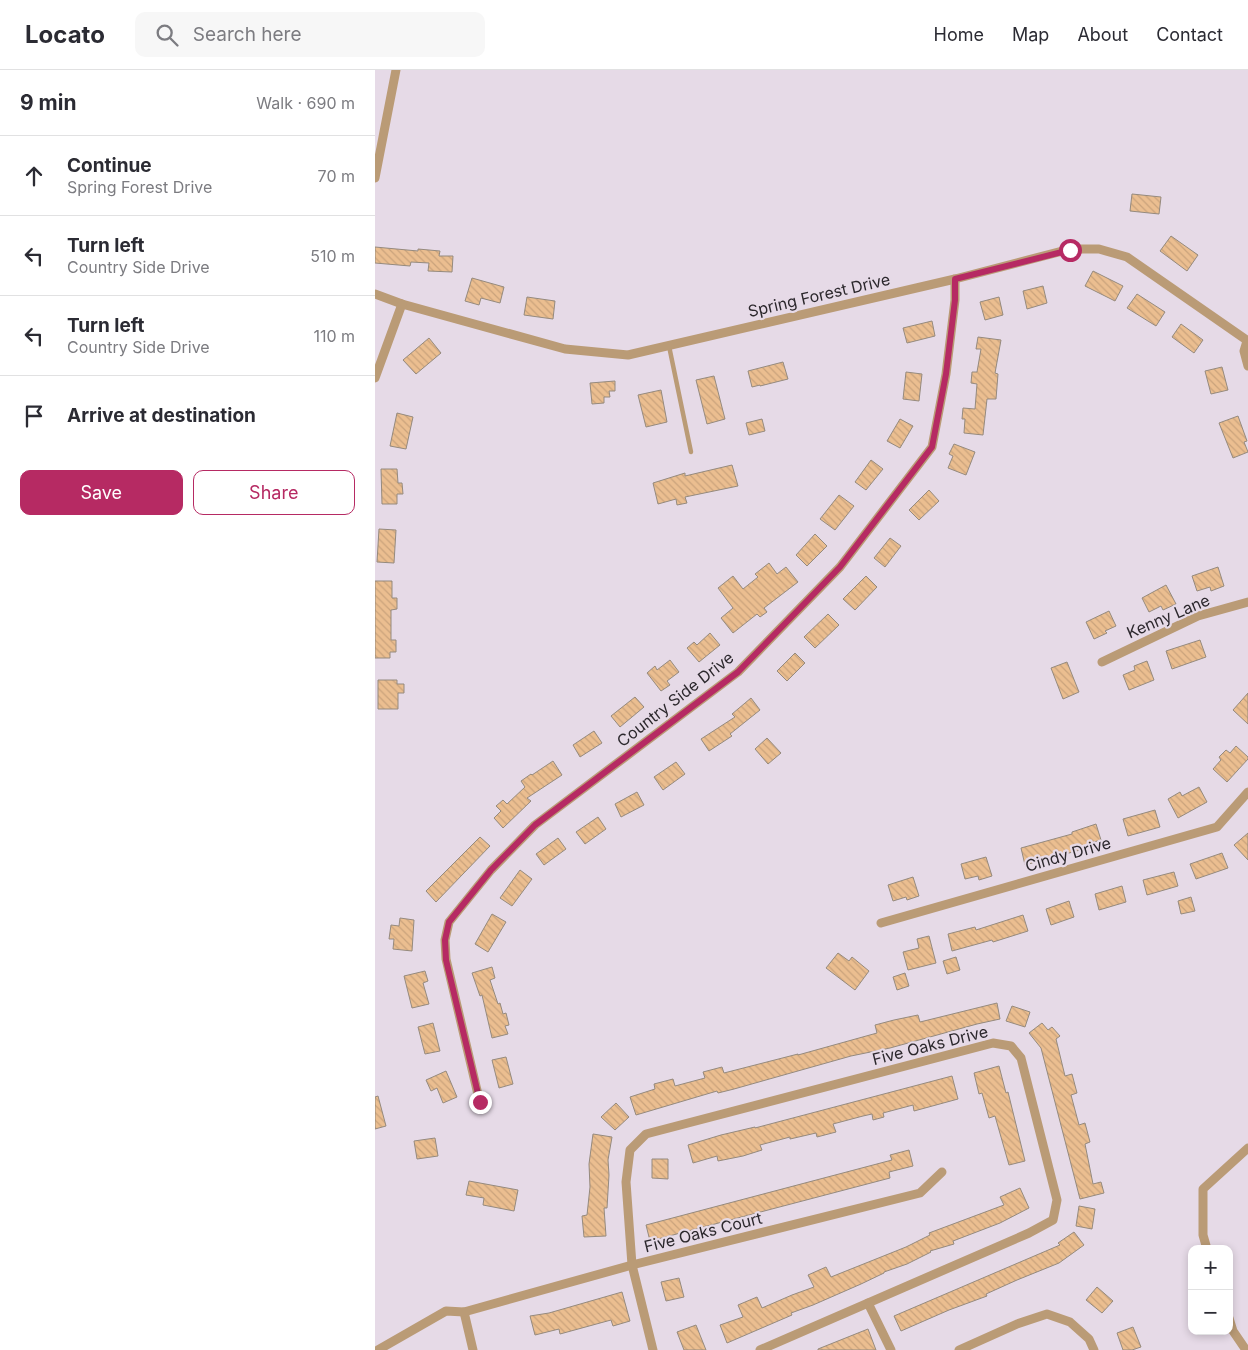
<!DOCTYPE html>
<meta charset="utf-8">
<style>
body{margin:0;font-family:Inter,sans-serif;background:#f7f7f7;color:#2b2b33}
.controls{position:absolute;right:15px;bottom:15px;display:grid;overflow:hidden;border-radius:10px;box-shadow:0 2px 8px #0003}
.controls button{width:45px;height:45px;display:grid;place-items:center;padding:0;border:0;border-bottom:1px solid #e1e1e2;background:#fff;color:#2b2b33;font:25px sans-serif}
.stop{position:absolute;width:15px;height:15px;margin:-11px;border:4px solid #b62a63;border-radius:50%;background:#fff}
.stop.end{background:#b62a63;border-color:#fff;box-shadow:0 1px 5px #0008}
.list{margin:0;padding:0;list-style:none}
h2{display:flex;justify-content:space-between;align-items:center;height:65px;margin:0;padding:0 20px;font-size:21px}
h2 small{font-size:16px;font-weight:400;color:#7c7c81}
.list li{display:grid;grid-template-columns:32px 1fr auto;gap:15px;align-items:center;box-sizing:border-box;height:80px;padding:0 20px;border-top:1px solid #e1e1e2}
.list b{display:block;font-size:19px;white-space:nowrap}
.list p{margin:0;font-size:16px;white-space:nowrap;color:#7c7c81}
.list em{font-size:16px;font-style:normal;color:#7c7c81}
.actions{display:flex;gap:10px;padding:15px 20px}
.actions a{flex:1;padding:11px 0;border:1px solid #b62a63;border-radius:10px;text-align:center;font-size:18px;color:#b62a63}
.actions .main{background:#b62a63;color:#fff}
.icon{flex:none;width:28px;height:28px;fill:none;stroke:currentColor;stroke-width:2;stroke-linecap:round;stroke-linejoin:round}
.map{position:relative;flex:none;width:873px;height:1280px;overflow:hidden}
header{display:flex;align-items:center;gap:30px;box-sizing:border-box;height:70px;padding:0 25px;background:#fff;border-bottom:1px solid #e1e1e2}
header strong{font-size:24px}
nav{display:flex;gap:28px;margin-inline-start:auto;font-size:18px}
.search{width:350px;height:45px;background:#f7f7f7;display:flex;align-items:center;gap:12px;box-sizing:border-box;padding:0 18px;border-radius:10px;color:#7c7c81;font-size:19px}
main{display:flex}
aside{flex:1;background:#fff}
.map>svg:first-child{display:block}
.building{fill:url(#building-back-hatch);stroke:#958a7e}
.lines{fill:none;stroke-linecap:round;stroke-linejoin:round}
.service{stroke:#ba9b76;stroke-width:4.5}
.minor{stroke:#ba9b76;stroke-width:9}
.route{stroke:#b62a63;stroke-width:6}
.labels{text-anchor:middle;dominant-baseline:central;stroke-width:4.5;stroke-linejoin:round;paint-order:stroke}
.street-label{font-size:16px;fill:#2c282d;stroke:#e6dae7}
</style>
<header>
<strong>Locato</strong>
<div class="search"><svg class="icon" aria-label="search" viewBox="0 0 24 24"><circle cx="10" cy="10" r="6"/><path d="M15 15l6 6"/></svg>Search here</div>
<nav><a>Home</a><a>Map</a><a>About</a><a>Contact</a></nav>
</header>
<main>
<aside>
<h2>9 min<small>Walk · 690 m</small></h2>
<ul class="list">
<li><svg class="icon" aria-label="ahead" viewBox="0 0 24 24"><path d="M12 20V5M6 11l6-6 6 6"/></svg><div><b>Continue</b><p>Spring Forest Drive</p></div><em>70 m</em></li>
<li><svg class="icon" aria-label="left" viewBox="0 0 24 24"><path d="M17 20v-9H6M10 6l-5 5 5 5"/></svg><div><b>Turn left</b><p>Country Side Drive</p></div><em>510 m</em></li>
<li><svg class="icon" aria-label="left" viewBox="0 0 24 24"><path d="M17 20v-9H6M10 6l-5 5 5 5"/></svg><div><b>Turn left</b><p>Country Side Drive</p></div><em>110 m</em></li>
<li><svg class="icon" aria-label="arrive" viewBox="0 0 24 24"><path d="M6 21V4h12l-3 4 3 4H6"/></svg><div><b>Arrive at destination</b></div></li>
</ul>
<div class="actions"><a class="main">Save</a><a>Share</a></div>
</aside>
<div class="map">
<svg width="873" height="1280" viewBox="0 0 873 1280">
<defs>
<pattern id="building-back-hatch" width="6" height="6" patternUnits="userSpaceOnUse" patternTransform="scale(1.25)"><rect width="6" height="6" fill="#ebbe90"/><path d="M-1 5l2 2M0 0l6 6M5-1l2 2" fill="none" stroke="#caa37c"/></pattern>
</defs>
<rect width="100%" height="100%" fill="#e6dae7"/>
<g class="building">
<polygon points="757,124 786,127 784,144 755,141"/>
<polygon points="796,166 823,185 812,201 785,181"/>
<polygon points="0,177 43,181 43,179 65,181 64,186 78,186 77,202 53,201 54,193 36,192 35,196 0,193"/>
<polygon points="718,201 748,216 740,231 710,216"/>
<polygon points="97,208 129,217 125,233 106,228 104,235 90,231"/>
<polygon points="668,216 672,233 652,239 648,221"/>
<polygon points="762,224 790,242 781,256 752,238"/>
<polygon points="152,227 180,231 178,249 149,245"/>
<polygon points="624,227 628,245 610,250 605,232"/>
<polygon points="557,251 560,266 532,273 528,258"/>
<polygon points="806,254 828,270 819,283 797,267"/>
<polygon points="603,267 626,270 620,303 623,304 621,329 612,329 608,365 589,363 590,349 587,349 588,338 600,339 602,314 596,313 597,302 602,302 606,279 601,279"/>
<polygon points="54,268 66,283 41,304 28,290"/>
<polygon points="408,292 413,309 385,316 385,315 377,317 373,301"/>
<polygon points="847,297 853,320 836,324 830,301"/>
<polygon points="531,302 547,304 544,331 528,329"/>
<polygon points="339,306 350,349 332,354 321,310"/>
<polygon points="240,311 240,321 234,321 235,327 229,327 229,333 217,334 215,313"/>
<polygon points="286,320 292,352 271,357 263,325"/>
<polygon points="22,343 38,347 31,379 15,376"/>
<polygon points="863,346 872,371 869,372 873,382 858,388 844,353"/>
<polygon points="387,349 390,361 374,365 371,353"/>
<polygon points="525,349 538,356 525,378 512,371"/>
<polygon points="579,374 600,382 591,405 573,398 578,386 574,384"/>
<polygon points="496,390 508,399 491,420 480,412"/>
<polygon points="357,395 363,416 310,427 312,433 302,435 301,429 283,434 278,413 310,403 310,406"/>
<polygon points="6,399 22,399 23,413 27,413 28,424 22,424 22,434 7,434"/>
<polygon points="554,420 564,431 544,450 534,440"/>
<polygon points="464,425 479,436 460,460 445,449"/>
<polygon points="4,459 21,460 19,493 2,492"/>
<polygon points="440,464 452,476 432,496 421,485"/>
<polygon points="515,468 526,476 510,497 499,488"/>
<polygon points="394,493 402,504 411,497 423,512 389,538 392,542 385,547 382,544 358,563 346,548 358,538 343,518 358,506 368,519 383,507 380,504"/>
<polygon points="843,497 849,516 836,521 835,517 822,521 817,506"/>
<polygon points="491,506 502,517 480,540 468,529"/>
<polygon points="0,511 17,511 17,528 22,528 22,539 16,540 16,570 21,570 21,582 15,582 15,588 0,588"/>
<polygon points="791,515 801,534 788,540 786,536 774,542 767,528"/>
<polygon points="734,541 741,556 730,561 732,563 719,569 711,552"/>
<polygon points="453,544 464,555 440,578 429,567"/>
<polygon points="335,563 345,575 324,592 312,578 319,572 322,575"/>
<polygon points="825,570 831,587 797,599 791,581"/>
<polygon points="420,583 430,593 412,611 402,601"/>
<polygon points="295,590 304,602 292,611 295,615 286,621 272,603 280,596 282,600"/>
<polygon points="772,591 779,610 754,620 748,605 760,600 759,596"/>
<polygon points="692,592 704,622 688,629 676,598"/>
<polygon points="3,610 22,610 22,614 29,614 29,623 23,623 23,639 3,639"/>
<polygon points="873,623 873,654 858,640"/>
<polygon points="260,627 269,637 245,657 236,646"/>
<polygon points="376,628 385,640 355,664 357,666 334,681 326,669 360,647 357,644"/>
<polygon points="219,661 227,673 205,687 198,675"/>
<polygon points="392,668 406,683 393,694 380,679"/>
<polygon points="861,676 873,687 873,689 852,712 838,699 846,690 844,687 851,680 855,683"/>
<polygon points="178,691 187,705 152,728 156,731 128,758 119,748 126,741 121,736 128,730 132,734 150,717 146,711 156,704 157,705"/>
<polygon points="301,692 310,704 288,720 279,707"/>
<polygon points="824,717 832,732 803,748 793,729 805,722 807,726"/>
<polygon points="262,722 269,735 246,747 240,734"/>
<polygon points="780,740 785,757 753,766 748,749"/>
<polygon points="223,747 231,759 210,774 201,762"/>
<polygon points="721,754 726,770 715,773 716,777 650,795 646,778 697,764 697,762"/>
<polygon points="873,763 873,790 859,775"/>
<polygon points="105,767 115,776 61,832 51,821"/>
<polygon points="183,768 191,779 169,795 161,784"/>
<polygon points="847,783 853,798 821,809 815,794"/>
<polygon points="611,787 617,806 604,810 603,806 590,809 586,794"/>
<polygon points="145,800 157,809 137,836 125,828"/>
<polygon points="799,802 803,816 772,825 768,810"/>
<polygon points="538,807 544,826 532,830 531,827 518,831 513,815"/>
<polygon points="747,816 751,832 724,840 720,824"/>
<polygon points="816,827 820,841 806,844 803,831"/>
<polygon points="694,831 699,847 676,855 671,839"/>
<polygon points="117,844 131,852 113,882 100,874"/>
<polygon points="648,845 653,861 618,872 617,870 577,881 573,864 600,857 601,860"/>
<polygon points="25,848 39,850 37,881 18,879 19,869 14,869 16,855 24,856"/>
<polygon points="554,866 561,893 533,900 528,882 544,878 542,869"/>
<polygon points="463,883 474,891 477,887 494,901 480,920 451,898"/>
<polygon points="581,887 585,900 572,904 568,891"/>
<polygon points="117,897 120,908 115,910 123,934 125,933 128,944 131,943 134,955 130,956 133,964 117,968 107,925 105,926 97,903"/>
<polygon points="50,901 53,911 48,913 54,934 37,938 29,906"/>
<polygon points="530,903 534,916 522,920 518,907"/>
<polygon points="622,933 625,949 602,954 515,978 476,986 359,1019 343,1023 342,1021 261,1045 255,1027 280,1019 279,1014 298,1009 300,1016 330,1008 328,1002 347,997 349,1003 423,984 423,985 502,963 500,955 519,950 543,945 545,952"/>
<polygon points="637,936 655,942 650,957 631,951"/>
<polygon points="58,953 65,981 50,984 43,957"/>
<polygon points="667,953 673,960 677,957 685,966 681,969 690,1006 697,1004 702,1023 696,1025 704,1055 710,1053 715,1072 710,1074 718,1114 726,1112 729,1123 705,1129 666,978 654,963"/>
<polygon points="131,987 138,1014 124,1018 117,990"/>
<polygon points="624,996 631,1023 633,1022 650,1091 634,1095 620,1046 614,1048 607,1023 604,1024 599,1003"/>
<polygon points="71,1001 82,1027 68,1033 62,1018 56,1021 51,1010"/>
<polygon points="577,1006 583,1029 539,1041 538,1035 508,1043 509,1047 498,1050 497,1044 488,1046 458,1054 461,1062 442,1067 441,1063 415,1069 415,1067 385,1075 387,1080 368,1086 343,1091 342,1086 318,1093 313,1075 346,1065 380,1057 380,1058"/>
<polygon points="3,1026 11,1056 0,1059 0,1027"/>
<polygon points="241,1033 254,1047 240,1060 226,1047"/>
<polygon points="218,1064 237,1067 233,1090 234,1105 232,1138 229,1138 231,1166 209,1167 207,1146 212,1145 215,1117 214,1094"/>
<polygon points="60,1068 63,1086 42,1089 39,1071"/>
<polygon points="534,1080 538,1096 514,1102 515,1108 275,1171 271,1155 517,1090 515,1085"/>
<polygon points="277,1089 293,1089 293,1109 277,1108"/>
<polygon points="94,1111 143,1120 139,1141 108,1135 109,1128 91,1125"/>
<polygon points="645,1118 654,1138 625,1153 578,1171 579,1174 555,1181 556,1182 532,1194 509,1202 509,1203 486,1214 438,1235 416,1243 417,1245 352,1273 345,1255 368,1247 363,1235 382,1227 387,1238 417,1225 439,1217 433,1205 451,1197 456,1207 531,1177 555,1165 554,1163 629,1135 625,1127"/>
<polygon points="704,1136 720,1139 717,1159 701,1156"/>
<polygon points="699,1162 709,1175 684,1193 642,1210 611,1224 612,1226 574,1240 526,1261 519,1246 685,1175 683,1173"/>
<polygon points="304,1208 309,1227 291,1231 286,1212"/>
<polygon points="722,1217 738,1231 727,1243 711,1230"/>
<polygon points="247,1222 255,1251 238,1256 236,1250 185,1264 184,1259 160,1265 155,1246 174,1243"/>
<polygon points="321,1255 331,1280 309,1280 302,1262"/>
<polygon points="758,1257 766,1277 757,1280 748,1280 742,1263"/>
<polygon points="493,1259 501,1280 443,1280 443,1279"/>
</g>
<g class="lines">
<polyline class="service" points="294,276 316,382"/>
<g class="minor">
<polyline points="0,108 21,0"/>
<polyline points="0,224 27,234 190,279 253,285 580,209 695,179 724,179 752,187 873,271"/>
<polyline points="872,271 869,281 873,296"/>
<polyline points="0,308 27,234"/>
<polyline points="727,592 823,546 873,532"/>
<polyline points="506,853 842,757 873,722"/>
<polyline points="105,1033 71,889 70,870 74,852 116,800 160,755 363,602 465,497 557,377 571,304 580,230 580,209"/>
<polyline points="832,1179 828,1165 828,1119 873,1078"/>
<polyline points="493,1233 516,1280"/>
<polyline points="89,1242 98,1280"/>
<polyline points="854,1248 858,1261 871,1280"/>
<polyline points="3,1280 71,1241 89,1242 257,1195 545,1123 567,1102"/>
<polyline points="278,1280 257,1195 251,1112 255,1080 271,1064 618,973 636,976 646,988 682,1130 678,1150 654,1163 385,1280"/>
<polyline points="584,1280 642,1254 672,1244 695,1252 714,1269 719,1280"/>
</g>
</g>
<g class="lines">
<polyline class="route" points="105,1032 71,890 70,870 74,852 116,800 160,755 363,602 465,497 557,377 571,304 580,230 580,209 695,180"/>
</g>
<g class="labels">
<g class="street-label">
<text transform="translate(444 225) rotate(-13)">Spring Forest Drive</text>
<text transform="translate(793 546) rotate(-23)">Kenny Lane</text>
<text transform="translate(300 629) rotate(-38)">Country Side Drive</text>
<text transform="translate(693 784) rotate(-16)">Cindy Drive</text>
<text transform="translate(555 975) rotate(-14)">Five Oaks Drive</text>
<text transform="translate(328 1162) rotate(-14)">Five Oaks Court</text>
</g>
</g>
</svg>
<div class="controls">
<button>+</button>
<button>−</button>
</div>
<div class="stop" style="left:695px;top:180px"></div>
<div class="stop end" style="left:105px;top:1032px"></div>
</div>
</main>
